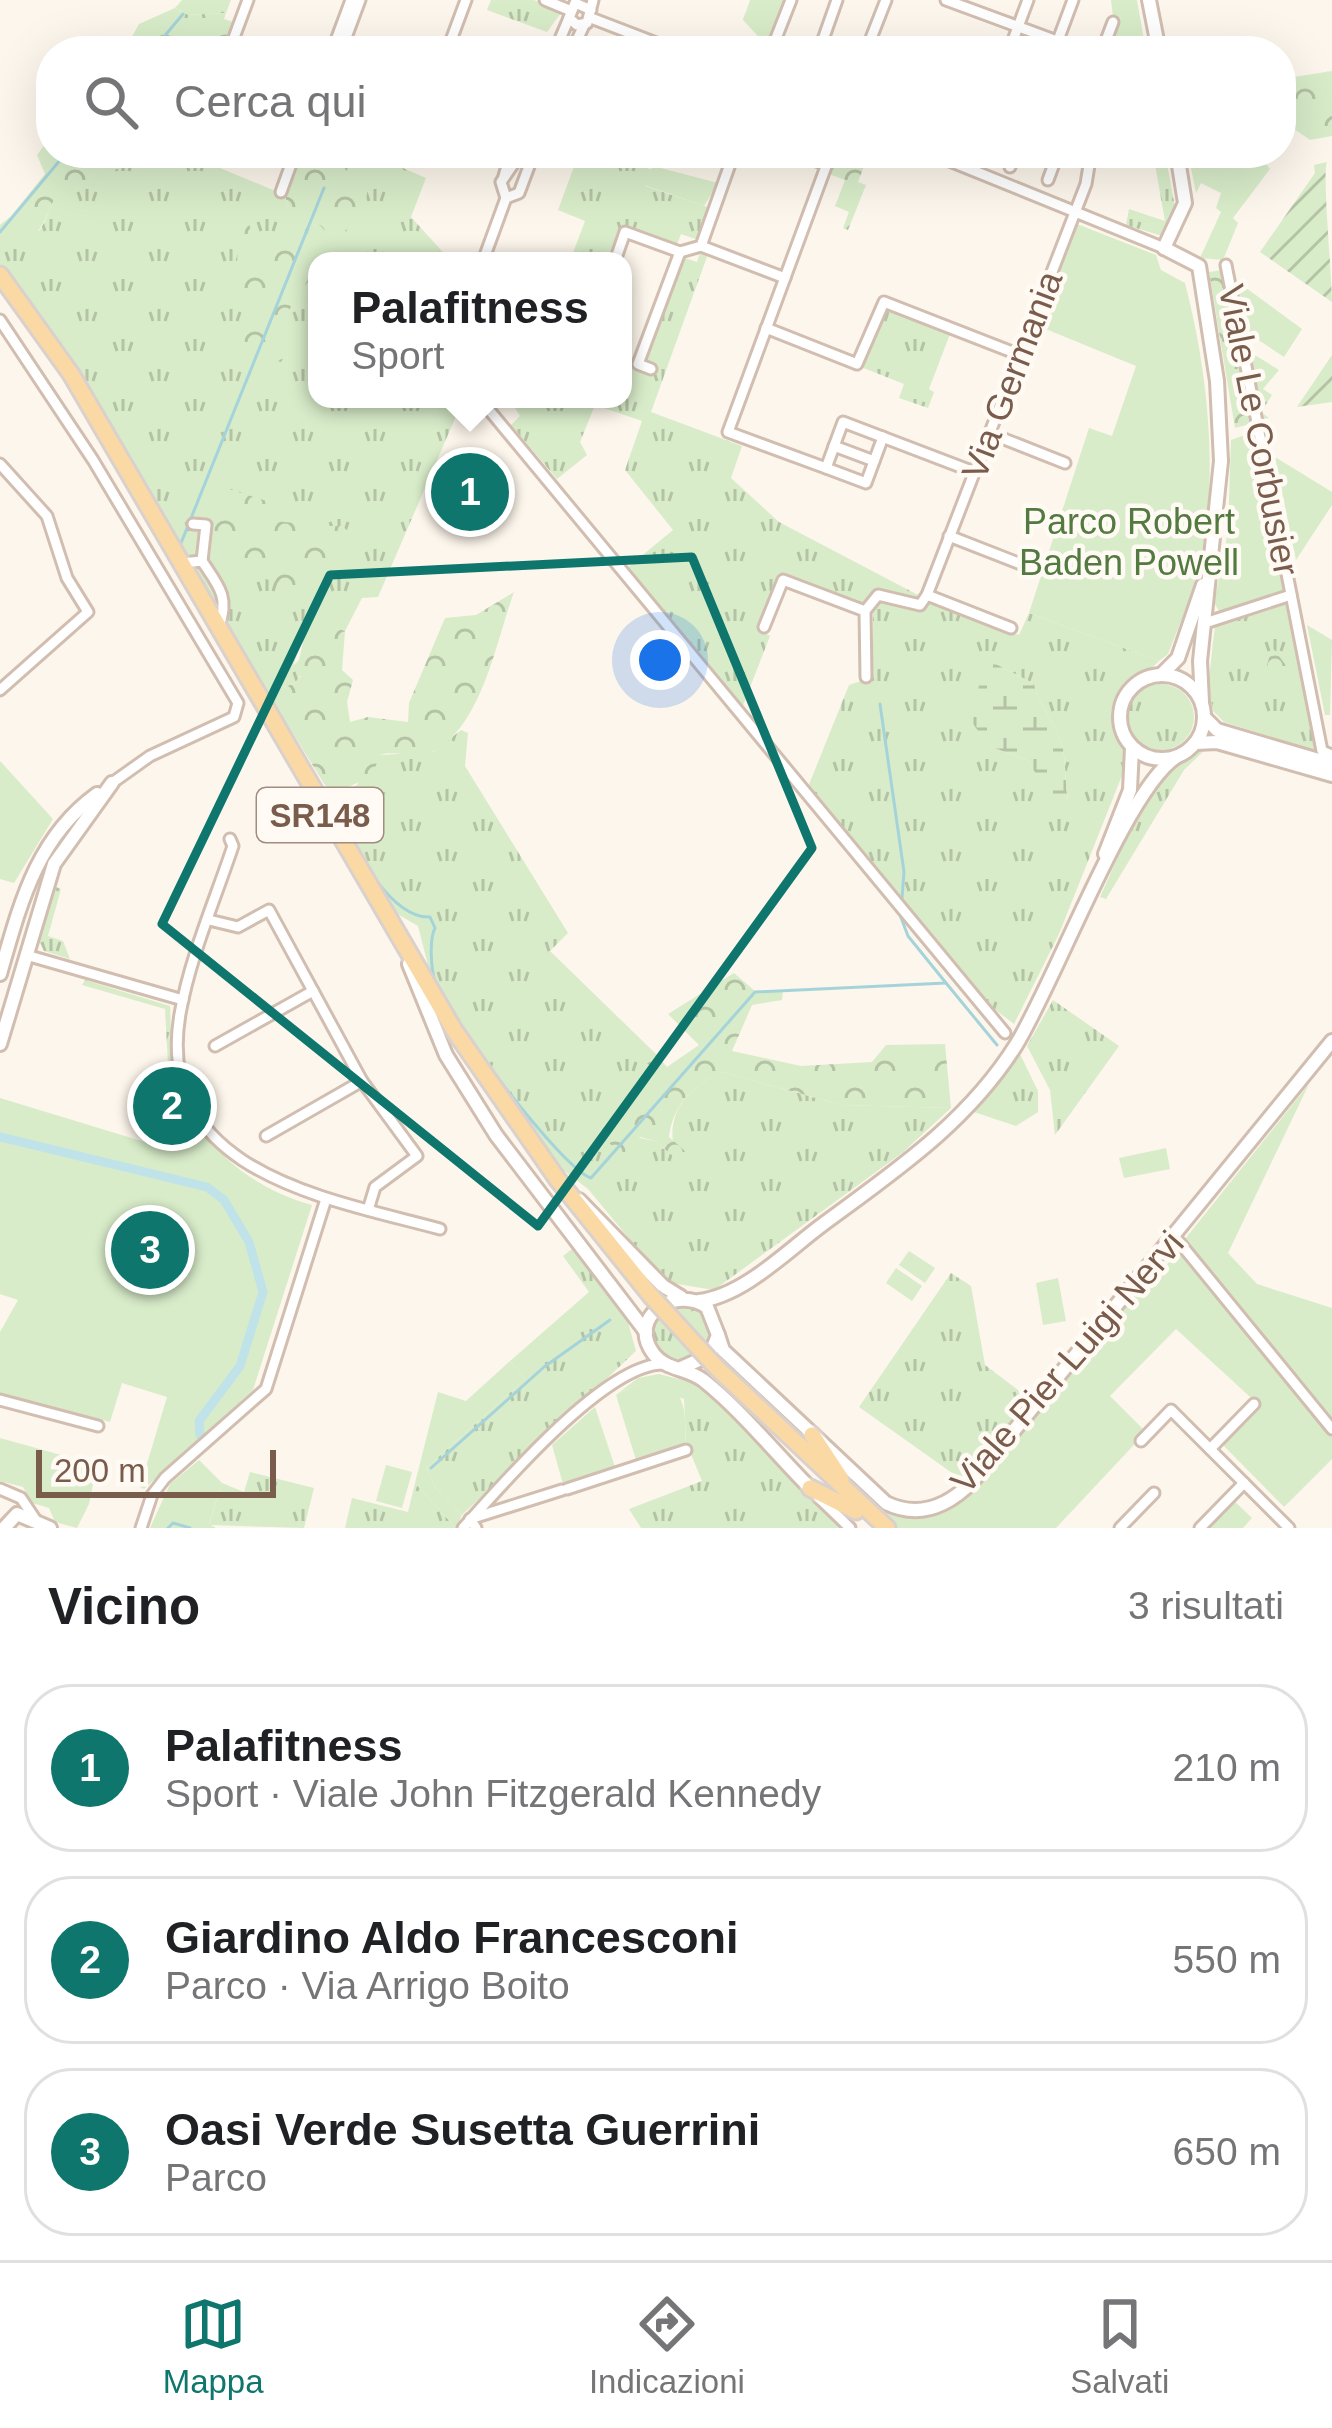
<!DOCTYPE html>
<html lang="it">
<meta charset="utf-8">
<style>
body{margin:0;font-family:Arial,sans-serif;background:#f2f2f2;color:#202124}
.scale{position:absolute;left:36px;bottom:30px;width:240px;box-sizing:border-box;padding-left:12px;border:6px solid #7a5c4d;border-top:0;font-size:33px;line-height:42px;white-space:nowrap;color:#7a5c4d;-webkit-text-stroke:9px #fffaf3;paint-order:stroke}
.you{position:absolute;left:660px;top:660px;width:42px;height:42px;margin:-30px;border:9px solid #fff;border-radius:50%;background:#1a73e8;box-shadow:0 0 0 18px #1a73e833}
.badge{display:grid;place-items:center;width:78px;height:78px;border-radius:50%;background:#0f766e;color:#fff;font-size:39px;font-weight:700}
.pin{position:absolute;translate:-50% -50%;border:6px solid #fff;box-shadow:0 3px 12px #0006}
.popup{position:absolute;left:308px;top:252px;width:324px;height:156px;box-sizing:border-box;display:grid;place-content:center;border-radius:24px;background:#fff;filter:drop-shadow(0 3px 9px #0005);font-size:39px;white-space:nowrap;color:#757577}
.popup b{font-size:45px;color:#202124}
.popup::after{content:'';position:absolute;left:50%;top:100%;margin-left:-24px;border:24px solid transparent;border-top-color:#fff}
.list{margin:0;padding:0;list-style:none}
h2{display:flex;justify-content:space-between;align-items:center;height:156px;margin:0;padding:0 48px;font-size:51px}
h2 small{font-size:39px;font-weight:400;color:#757577}
.list li{display:grid;grid-template-columns:78px 1fr auto;gap:36px;align-items:center;box-sizing:border-box;height:168px;margin:0 24px 24px;padding:0 24px;border:3px solid #e0e0e0;border-radius:48px}
.list b{display:block;font-size:45px;white-space:nowrap}
.list p{margin:0;font-size:39px;white-space:nowrap;color:#757577}
.list em{font-size:39px;font-style:normal;color:#757577}
.icon{flex:none;width:66px;height:66px;fill:none;stroke:currentColor;stroke-width:2;stroke-linecap:round;stroke-linejoin:round}
.map{position:relative;flex:none;width:1332px;height:1528px;overflow:hidden}
.search{position:absolute;background:#fff;box-shadow:0 12px 48px #0002;left:36px;right:36px;top:36px;height:132px;display:flex;align-items:center;gap:30px;box-sizing:border-box;padding:0 42px;border-radius:48px;color:#757577;font-size:45px}
.sheet{height:732px;background:#fff}
nav{display:flex;justify-content:space-around;align-items:center;box-sizing:border-box;height:168px;border-top:3px solid #e0e0e0;background:#fff;font-size:33px;color:#757577}
nav a{display:grid;justify-items:center;gap:6px}
nav .on{color:#0f766e}
.map>svg:first-child{display:block}
.grass{fill:url(#grass-tufts);fill-rule:evenodd}
.forest{fill:url(#forest-crowns)}
.wetland{fill:url(#wetland-marsh)}
.park{fill:#d8ecc9}
.garden{fill:url(#garden-furrows)}
.lines{fill:none;stroke-linecap:round;stroke-linejoin:round}
.stream{stroke:#a5d3da;stroke-width:3}
.canal{stroke:#bfe3e8;stroke-width:9}
.minor-casing{stroke:#d1beb0;stroke-width:15}
.tertiary-casing{stroke:#d1beb0;stroke-width:18}
.primary-casing{stroke:#dad1cd;stroke-width:21}
.minor{stroke:#fff;stroke-width:9}
.tertiary{stroke:#fff;stroke-width:12}
.primary{stroke:#fbd9a5;stroke-width:15}
.primary-bridge-casing{stroke:#dad1cd;stroke-width:21;stroke-linecap:butt}
.primary-bridge{stroke:#fbd9a5;stroke-width:15}
.marked{fill:none;stroke:#0f766e;stroke-width:9;stroke-linejoin:round}
.labels{text-anchor:middle;dominant-baseline:central;stroke-width:9;stroke-linejoin:round;paint-order:stroke}
.shield{fill:#fffaf3;stroke:#a28b7f;stroke-width:3}
.shield-label{font-size:33px;font-weight:bold;fill:#7a5c4d}
.street-label{font-size:36px;fill:#7a5c4d;stroke:#fffaf3}
.park-label{font-size:36px;fill:#537a41;stroke:#fffaf3}
</style>
<div class="map">
<svg width="1332" height="1528" viewBox="0 0 1332 1528">
<defs>
<pattern id="grass-tufts" width="24" height="20" patternUnits="userSpaceOnUse" patternTransform="scale(3)"><rect width="24" height="20" fill="#d8ecc9"/><path d="M3 7l-1-3M5 7V3M7 7l1-3M15 17l-1-3M17 17v-4M19 17l1-3" fill="none" stroke="#b4c2a5"/></pattern>
<pattern id="forest-crowns" width="20" height="18" patternUnits="userSpaceOnUse" patternTransform="scale(3)"><rect width="20" height="18" fill="#d8ecc9"/><path d="M2 6a3 3 0 1 1 6 0M12 15a3 3 0 1 1 6 0" fill="none" stroke="#b4c2a5"/></pattern>
<pattern id="wetland-marsh" width="20" height="14" patternUnits="userSpaceOnUse" patternTransform="scale(3)"><rect width="20" height="14" fill="#d8ecc9"/><path d="M1 5h8M5 5V1M11 12h8M15 12V8" fill="none" stroke="#b4c2a5"/></pattern>
<pattern id="garden-furrows" width="10" height="10" patternUnits="userSpaceOnUse" patternTransform="scale(3)"><rect width="10" height="10" fill="#d8ecc9"/><path d="M-1 1l2-2M0 10L10 0M9 11l2-2" fill="none" stroke="#b4c2a5"/></pattern>
</defs>
<rect width="100%" height="100%" fill="#fdf6ec"/>
<g class="grass">
<polygon points="182,0 231,0 226,13 188,15 175,8"/>
<polygon points="491,0 534,0 561,13 547,32 487,10"/>
<polygon points="750,0 784,0 767,46 743,20"/>
<polygon points="1111,0 1137,0 1146,51 1110,51 1120,21 1113,17"/>
<polygon points="215,37 226,40 222,51 171,51 175,44"/>
<path d="M 123,153 L 184,153 L 285,195 L 288,208 L 355,185 L 331,162 L 302,153 L 368,153 L 426,178 L 411,217 L 451,261 L 317,261 L 317,399 L 462,399 L 460,407 L 378,597 L 362,598 L 345,631 L 308,620 L 293,667 L 301,675 L 294,684 L 267,691 L 102,416 L 0,265 L 0,225 L 11,216 L 39,231 C 48,219 48,208 56,196 C 68,176 106,178 125,164 Z"/>
<polygon points="579,153 621,153 620,159 650,169 645,186 710,208 698,240 681,234 676,247 625,229 612,261 573,253 585,221 558,210"/>
<polygon points="1153,153 1165,153 1175,207 1162,236 1126,225 1129,209 1165,221"/>
<path d="M 701,251 L 708,254 L 651,412 L 742,446 L 731,478 L 779,522 L 918,595 L 1019,635 L 1029,613 L 1159,661 C 1140,681 1102,691 1113,727 C 1117,741 1126,748 1127,763 L 1059,934 L 1014,1024 L 989,1005 L 808,787 L 849,685 L 873,677 L 873,608 L 782,573 L 760,630 L 770,636 L 742,708 L 627,568 L 673,530 L 625,470 L 642,421 L 595,405 L 580,442 L 587,455 L 557,479 L 511,425 L 520,416 L 515,408 L 519,399 L 623,399 L 623,359 L 643,364 L 682,257 L 697,262 ZM 994,663 L 1034,684 C 1039,708 1058,725 1063,749 C 1066,765 1065,784 1068,800 L 1060,810 L 1027,760 L 989,746 Z"/>
<polygon points="884,308 950,334 929,389 934,392 928,408 899,398 904,384 861,367"/>
<polygon points="1247,350 1279,370 1263,389 1272,395 1261,412 1269,418 1262,419"/>
<polygon points="1291,603 1295,620 1290,625 1319,752 1224,722 1213,711 1208,686 1215,626"/>
<circle cx="1161" cy="717" r="33"/>
<path d="M 461,730 L 468,733 L 465,766 L 568,933 L 550,951 L 657,1055 L 624,1085 L 627,1100 L 600,1130 L 655,1141 L 677,1159 C 662,1117 685,1089 722,1072 L 842,1105 L 951,1108 L 902,1153 L 714,1290 L 665,1282 L 588,1189 L 550,1160 L 432,981 L 418,926 L 394,912 L 331,795 L 356,786 L 379,755 L 433,752 Z"/>
<path d="M 1208,747 L 1184,770 L 1106,899 L 1100,897 C 1119,857 1158,749 1208,747 Z"/>
<polygon points="54,886 61,889 48,936 63,941 70,959 44,951 39,941"/>
<polygon points="85,980 170,1006 172,1062 168,1065 165,1009 82,985"/>
<polygon points="1053,1000 1119,1046 1055,1135 1050,1090 1027,1046"/>
<polygon points="1019,1052 1038,1091 1038,1112 1016,1126 974,1112"/>
<polygon points="572,1249 626,1315 636,1351 462,1515 435,1487 426,1468 525,1379 510,1361 589,1292 563,1256"/>
<polygon points="951,1273 971,1286 985,1365 1031,1400 962,1480 859,1407"/>
<circle cx="682" cy="1333" r="29"/>
<polygon points="659,1374 698,1384 845,1528 641,1528 629,1509 702,1481 686,1442 684,1399 638,1384 616,1395 638,1378"/>
<polygon points="250,1472 314,1488 304,1528 209,1525 222,1483 244,1492"/>
<polygon points="415,1483 456,1528 345,1528 352,1498 408,1512"/>
</g>
<g class="forest">
<polygon points="175,8 188,15 226,13 224,19 233,22 226,40 175,44 171,51 124,51 139,24"/>
<polygon points="1332,71 1332,136 1310,140 1281,120 1281,79"/>
<path d="M 51,136 L 51,153 L 123,153 L 125,164 C 105,179 83,176 62,190 C 51,198 48,219 38,231 L 11,216 L 45,174 L 37,155 Z"/>
<polygon points="300,153 340,161 355,184 368,188 363,217 342,233 328,234 308,212 288,208 285,195"/>
<polygon points="837,153 869,153 858,182 866,185 848,230 843,228 849,212 835,206 845,180 829,174"/>
<polygon points="246,213 252,234 282,244 300,224 314,232 312,251 331,245 337,254 330,261 317,261 317,273 298,292 276,338 287,352 281,362 248,351 241,333 252,311 235,299 238,245 227,233 211,229 210,220"/>
<polygon points="1222,270 1254,423 1235,428 1209,272"/>
<path d="M 204,475 L 226,488 L 288,508 L 274,521 L 304,524 L 314,511 L 332,515 L 326,526 L 342,526 L 366,546 L 344,555 L 349,571 L 306,572 L 301,590 L 256,576 L 242,586 C 199,545 212,552 213,499 L 200,486 Z"/>
<path d="M 514,592 C 496,641 483,724 434,751 C 415,762 399,749 380,755 L 372,776 L 331,795 L 267,691 L 294,684 L 301,676 L 292,667 L 299,660 L 308,619 L 345,631 L 342,670 L 353,680 L 347,702 L 350,722 L 368,717 L 408,722 L 409,703 L 445,618 L 476,615 Z"/>
<polygon points="1272,647 1291,672 1280,691 1269,686 1265,673"/>
<path d="M 734,973 L 756,992 L 783,991 L 782,1000 L 752,1005 L 732,1051 L 801,1066 L 872,1062 L 886,1045 L 945,1044 L 951,1108 L 842,1105 L 722,1072 C 694,1085 673,1104 669,1137 L 685,1151 L 678,1160 L 655,1141 L 640,1137 L 621,1156 L 599,1131 L 627,1101 L 623,1085 L 657,1055 L 667,1067 L 699,1045 L 668,1014 Z"/>
</g>
<path class="wetland" d="M 994,663 L 1034,684 C 1039,708 1058,725 1063,749 C 1066,765 1065,784 1068,801 L 1060,811 L 1027,760 L 989,746 L 971,721 L 981,677 Z"/>
<g class="park">
<path d="M 1188,153 C 1216,153 1254,144 1270,169 L 1233,218 L 1238,223 L 1223,260 L 1200,258 L 1221,212 L 1216,208 L 1221,193 L 1201,183 L 1196,193 Z"/>
<polygon points="387,163 420,177 412,196 379,182"/>
<polygon points="657,167 718,183 704,206 644,185 650,169"/>
<path d="M 1077,224 L 1156,255 L 1161,270 L 1185,283 C 1207,368 1219,471 1201,558 C 1195,590 1180,623 1168,654 L 1159,661 L 1029,613 L 1089,428 L 1112,436 L 1136,366 L 1036,325 Z"/>
<polygon points="1234,279 1302,329 1284,357 1245,331"/>
<polygon points="1248,434 1273,570 1281,567 1287,592 1220,612 1214,603 1228,531 1231,440"/>
<polygon points="1275,457 1332,492 1332,505 1296,560"/>
<polygon points="1307,625 1332,640 1330,715 1325,715"/>
<polygon points="0,761 53,819 14,883 0,879"/>
<path d="M 172,1062 C 188,1135 241,1185 312,1205 L 253,1390 L 144,1489 L 140,1487 L 167,1397 L 122,1383 L 110,1422 L 0,1393 L 0,1332 L 18,1300 L 0,1294 L 0,1098 L 148,1143 Z"/>
<polygon points="1309,1084 1228,1253 1257,1284 1332,1308 1332,1422 1185,1239"/>
<polygon points="1166,1148 1170,1169 1124,1178 1119,1158"/>
<polygon points="909,1251 935,1268 925,1283 899,1265"/>
<polygon points="1179,1251 1332,1437 1332,1459 1284,1507 1223,1445 1260,1406 1176,1329 1110,1396 1146,1432 1056,1528 897,1528 861,1498 828,1457 885,1507 947,1507 1133,1291 1147,1287"/>
<polygon points="896,1268 922,1286 912,1301 886,1283"/>
<polygon points="1058,1278 1066,1321 1043,1325 1036,1283"/>
<polygon points="510,1361 525,1379 426,1468 435,1487 462,1515 456,1528 415,1483 438,1392 466,1401"/>
<path d="M 658,1382 C 689,1390 684,1416 686,1442 L 636,1460 L 616,1395 L 638,1384 Z"/>
<polygon points="595,1407 615,1467 563,1484 552,1445"/>
<polygon points="0,1438 97,1465 89,1504 77,1528 55,1522 49,1508 32,1503 23,1487 0,1481"/>
<polygon points="199,1460 222,1483 209,1524 216,1528 150,1528 170,1484"/>
<polygon points="386,1465 412,1472 402,1508 376,1501"/>
<polygon points="1232,1499 1252,1518 1243,1528 1206,1528"/>
</g>
<g class="garden">
<path d="M 1327,162 C 1322,169 1332,278 1332,302 L 1260,252 L 1315,173 L 1314,165 Z"/>
<polygon points="1332,355 1332,402 1297,407"/>
</g>
<g class="lines">
<g class="stream">
<polyline points="152,51 183,14"/>
<polyline points="0,232 66,153"/>
<polyline points="100,409 214,604"/>
<polyline points="181,543 324,188"/>
<polyline points="880,704 904,872 902,899"/>
<path d="M 319,784 C 341,821 384,920 430,917 L 435,928 C 429,940 431,968 435,982 C 445,1014 563,1170 591,1178 L 755,992 L 946,983 L 908,936 L 900,915"/>
<polyline points="946,983 997,1045"/>
<polyline points="431,1468 544,1367 610,1320"/>
<polyline points="168,1528 173,1523 190,1528"/>
</g>
<polyline class="canal" points="1,1137 207,1187 224,1200 249,1242 263,1292 240,1366 199,1421 200,1435"/>
<defs>
<g id="minor">
<polyline points="545,0 569,10"/>
<polyline points="946,0 1084,51"/>
<polyline points="591,10 575,3 569,18 577,25 587,23 593,0"/>
<polyline points="591,18 677,51"/>
<polyline points="229,51 248,0"/>
<polyline points="332,51 351,0"/>
<polyline points="341,51 360,0"/>
<polyline points="447,51 466,0"/>
<polyline points="555,51 569,18"/>
<polyline points="572,51 584,25"/>
<polyline points="771,51 791,0"/>
<polyline points="819,51 837,0"/>
<polyline points="866,51 886,0"/>
<polyline points="1009,51 1028,0"/>
<polyline points="1054,51 1073,0"/>
<polyline points="1102,51 1113,22"/>
<polyline points="796,153 827,165"/>
<polyline points="831,153 728,432 826,468 843,422 974,472"/>
<polyline points="930,153 1164,248"/>
<polyline points="188,159 191,153"/>
<polyline points="1010,167 1015,153"/>
<polyline points="504,176 511,153"/>
<polyline points="1048,180 1058,153"/>
<polyline points="281,192 295,153"/>
<polyline points="506,198 519,193 534,153"/>
<polyline points="701,246 785,278"/>
<polyline points="483,261 506,198 501,182 521,153"/>
<polyline points="615,261 625,232 680,252"/>
<polyline points="1226,265 1322,751 1332,755"/>
<polyline points="0,320 93,460 238,703 234,717 150,756 112,783"/>
<polyline points="766,328 857,364 884,302 1020,355"/>
<polyline points="651,369 638,364 680,252 701,246 734,153"/>
<polyline points="480,399 1005,1033"/>
<polyline points="989,433 1065,463"/>
<polyline points="834,446 874,461"/>
<polyline points="0,464 47,516 67,578 88,612 0,690"/>
<polyline points="826,468 866,483 883,437"/>
<polyline points="193,524 206,525 202,561"/>
<polyline points="949,536 1031,568"/>
<path d="M 182,563 L 202,561 C 218,585 230,597 219,626"/>
<polyline points="1205,623 1291,595"/>
<polyline points="764,627 783,580 865,611"/>
<polyline points="1011,628 927,595 1086,184 1091,153"/>
<polyline points="866,677 865,611 878,595 920,605 927,595"/>
<path d="M 230,839 L 233,846 C 215,900 190,957 180,1014 C 153,1173 330,1199 440,1229"/>
<polyline points="209,920 238,927 269,910 362,1081 417,1156 375,1187 368,1210"/>
<polyline points="26,955 183,1000"/>
<polyline points="215,1046 313,991"/>
<polyline points="266,1136 362,1081"/>
<polyline points="1175,1237 1332,1429"/>
<polyline points="0,1400 98,1426"/>
<polyline points="1141,1441 1171,1410 1289,1528"/>
<polyline points="1210,1449 1254,1404"/>
<polyline points="0,1489 21,1498 35,1519"/>
<polyline points="567,1489 686,1450"/>
<polyline points="818,1497 850,1528"/>
<polyline points="141,1528 152,1495 165,1478 266,1389 326,1199"/>
<path d="M 463,1528 C 502,1485 605,1364 663,1364"/>
<polyline points="476,1528 470,1519 562,1490"/>
<polyline points="1120,1528 1154,1493"/>
<polyline points="1200,1528 1244,1483"/>
</g>
<g id="tertiary">
<polyline points="1149,0 1159,51"/>
<polyline points="1164,248 1199,266 1217,381 1221,461 1200,661 1202,702"/>
<polyline points="1164,248 1185,203 1177,153"/>
<polyline points="1162,674 1178,658 1203,585"/>
<circle cx="1162" cy="717" r="42"/>
<polyline points="1205,718 1217,730 1332,764"/>
<polyline points="1196,743 1217,742 1332,775"/>
<polyline points="1105,854 1130,790 1132,748"/>
<polyline points="409,964 446,1055 496,1135 646,1332"/>
<path d="M 0,974 C 20,905 36,838 97,794"/>
<polyline points="0,1044 54,864 112,783"/>
<polyline points="579,1200 663,1286 681,1297"/>
<path d="M 699,1301 C 743,1296 787,1251 822,1225 C 895,1171 967,1123 1016,1045 C 1056,980 1125,791 1176,757"/>
<path d="M 718,1335 L 723,1350 L 886,1503 C 919,1519 948,1506 972,1482 L 1332,1041"/>
<path d="M 681,1368 L 710,1355 L 718,1335 L 707,1307 C 675,1285 627,1317 653,1353 C 665,1370 687,1368 703,1380 C 742,1411 775,1453 810,1488"/>
<polyline points="4,1528 17,1514 50,1528"/>
</g>
<g id="primary">
<polyline points="0,275 71,374 454,1030 558,1180 652,1297"/>
<polyline points="717,1368 887,1528"/>
<polyline points="812,1435 841,1479"/>
<polyline points="810,1488 856,1511"/>
</g>
</defs>
<use href="#minor" class="minor-casing"/>
<use href="#tertiary" class="tertiary-casing"/>
<use href="#primary" class="primary-casing"/>
<use href="#minor" class="minor"/>
<use href="#tertiary" class="tertiary"/>
<use href="#primary" class="primary"/>
<defs>
<polyline id="primary-bridge" points="652,1297 717,1368"/>
</defs>
<use href="#primary-bridge" class="primary-bridge-casing"/>
<use href="#primary-bridge" class="primary-bridge"/>
</g>
<path class="marked" d="M 692,557 L 812,848 L 538,1226 L 162,924 L 330,575 Z"/>
<g class="labels">
<rect class="shield" x="257" y="788" width="126" height="54" rx="9"/>
<g class="shield-label">
<text x="320" y="815">SR148</text>
</g>
<g class="street-label">
<text transform="translate(1012 375) rotate(-69)">Via Germania</text>
<text transform="translate(1259 430) rotate(79)">Viale Le Corbusier</text>
<text transform="translate(1067 1362) rotate(-49)">Viale Pier Luigi Nervi</text>
</g>
<g class="park-label">
<text x="1129" y="521">Parco Robert<tspan x="1129" dy="41">Baden Powell</tspan></text>
</g>
</g>
</svg>
<div class="scale">200 m</div>
<div class="you"></div>
<div class="pin badge" style="left:470px;top:492px">1</div>
<div class="popup"><b>Palafitness</b>Sport</div>
<div class="pin badge" style="left:172px;top:1106px">2</div>
<div class="pin badge" style="left:150px;top:1250px">3</div>
<div class="search"><svg class="icon" aria-label="search" viewBox="0 0 24 24"><circle cx="10" cy="10" r="6"/><path d="M15 15l6 6"/></svg>Cerca qui</div>
</div>
<section class="sheet">
<h2>Vicino<small>3 risultati</small></h2>
<ul class="list">
<li><span class="badge">1</span><div><b>Palafitness</b><p>Sport · Viale John Fitzgerald Kennedy</p></div><em>210 m</em></li>
<li><span class="badge">2</span><div><b>Giardino Aldo Francesconi</b><p>Parco · Via Arrigo Boito</p></div><em>550 m</em></li>
<li><span class="badge">3</span><div><b>Oasi Verde Susetta Guerrini</b><p>Parco</p></div><em>650 m</em></li>
</ul>
</section>
<nav>
<a class="on"><svg class="icon" aria-label="map" viewBox="0 0 24 24"><path d="M3 6l6-2 6 2 6-2v14l-6 2-6-2-6 2zM9 4v14M15 6v14"/></svg>Mappa</a>
<a><svg class="icon" aria-label="directions" viewBox="0 0 24 24"><path d="M12 3l9 9-9 9-9-9zM9 14v-3h6M13 9l2 2-2 2"/></svg>Indicazioni</a>
<a><svg class="icon" aria-label="saved" viewBox="0 0 24 24"><path d="M7 4h10v16l-5-4-5 4z"/></svg>Salvati</a>
</nav>
